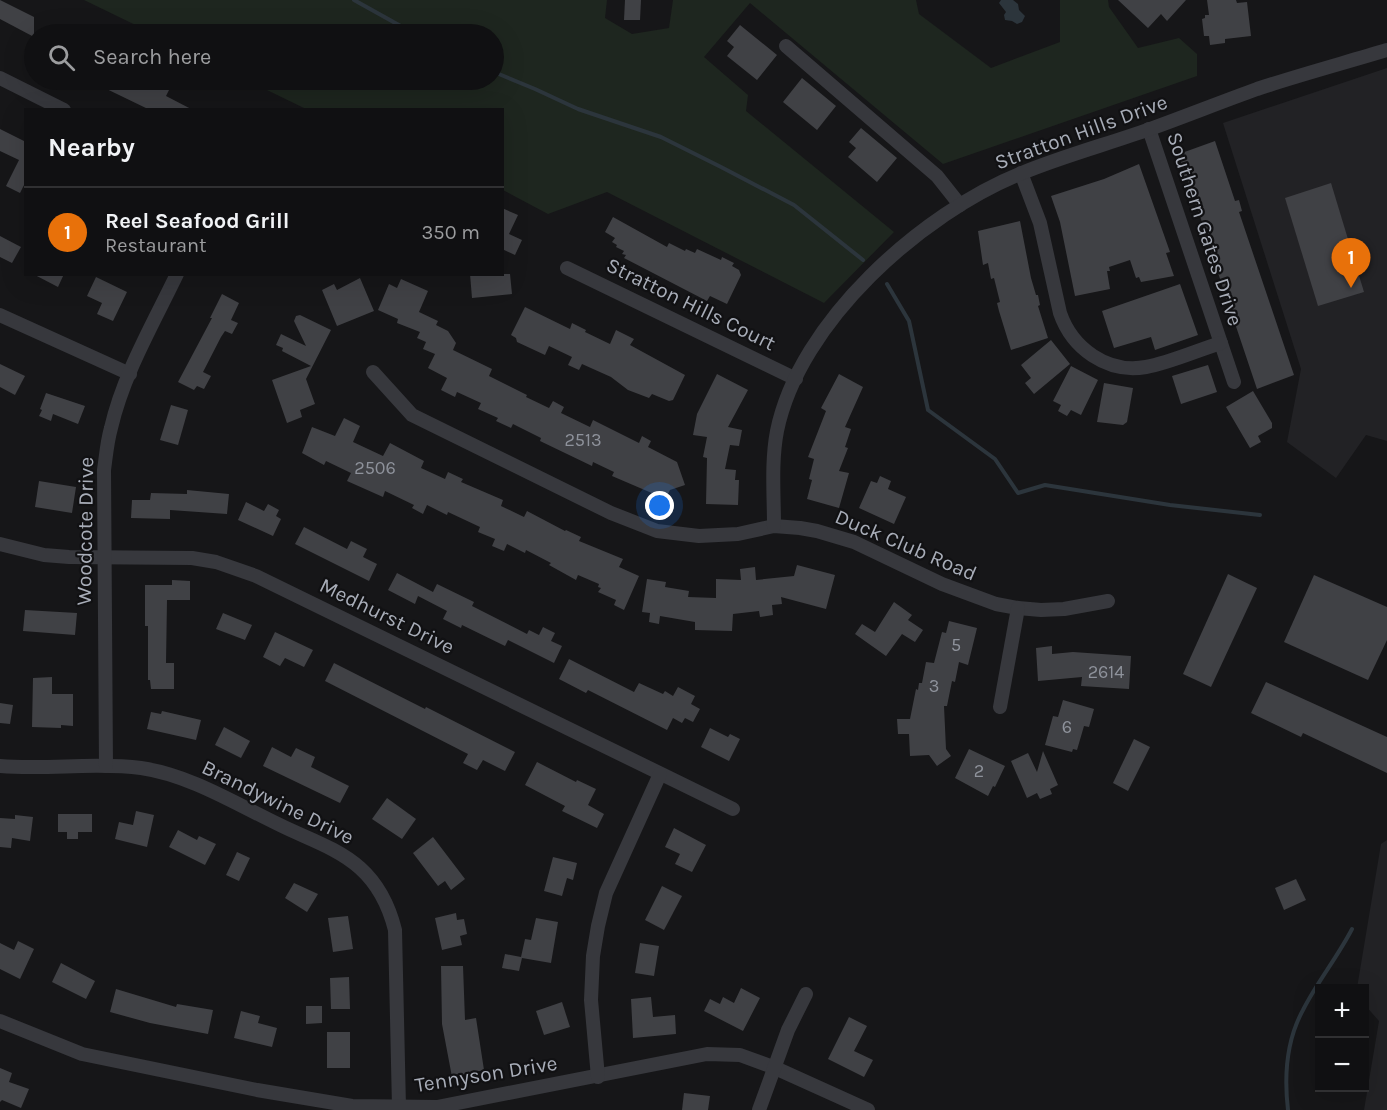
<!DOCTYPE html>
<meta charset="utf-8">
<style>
body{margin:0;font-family:Karla,sans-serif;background:#19191b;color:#f1f3f6}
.controls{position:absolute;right:18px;bottom:18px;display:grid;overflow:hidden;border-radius:0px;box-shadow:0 6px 24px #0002}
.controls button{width:54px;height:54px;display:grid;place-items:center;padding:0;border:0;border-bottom:2px solid #303032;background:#101012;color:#f1f3f6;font:30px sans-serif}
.you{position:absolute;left:660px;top:506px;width:21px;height:21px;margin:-15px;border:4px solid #fff;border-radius:50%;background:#1a73e8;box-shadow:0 0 0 9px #1a73e833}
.badge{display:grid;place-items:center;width:39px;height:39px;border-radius:50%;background:#f2b134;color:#fff;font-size:20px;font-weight:700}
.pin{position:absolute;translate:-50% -50px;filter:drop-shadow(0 2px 3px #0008)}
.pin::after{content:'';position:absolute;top:32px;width:21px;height:18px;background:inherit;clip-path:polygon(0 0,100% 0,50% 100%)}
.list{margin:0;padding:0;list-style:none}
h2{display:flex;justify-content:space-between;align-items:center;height:78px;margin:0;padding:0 24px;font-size:26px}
h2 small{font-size:20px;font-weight:400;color:#9c9d9f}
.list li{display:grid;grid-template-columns:39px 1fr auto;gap:18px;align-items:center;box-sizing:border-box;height:90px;padding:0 24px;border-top:2px solid #303032}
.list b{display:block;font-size:22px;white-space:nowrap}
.list p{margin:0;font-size:20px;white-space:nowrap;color:#9c9d9f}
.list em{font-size:20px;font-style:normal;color:#9c9d9f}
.icon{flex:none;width:33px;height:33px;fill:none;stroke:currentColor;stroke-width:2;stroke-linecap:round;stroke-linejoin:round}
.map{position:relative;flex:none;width:1387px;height:1110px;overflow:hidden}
.search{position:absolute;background:#101012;box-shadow:0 6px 24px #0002;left:24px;top:24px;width:480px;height:66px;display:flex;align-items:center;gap:15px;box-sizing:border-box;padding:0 21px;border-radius:33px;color:#9c9d9f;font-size:22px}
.panel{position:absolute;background:#101012;box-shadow:0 6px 24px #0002;left:24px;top:108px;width:480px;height:168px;border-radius:0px}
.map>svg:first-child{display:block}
.built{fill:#222225}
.green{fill:#1e261f}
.water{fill:#2c353c}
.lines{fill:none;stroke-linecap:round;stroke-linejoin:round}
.stream{stroke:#2c353c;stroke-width:4}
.building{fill:#404145}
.minor{stroke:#37383d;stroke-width:14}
.labels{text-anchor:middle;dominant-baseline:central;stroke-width:4.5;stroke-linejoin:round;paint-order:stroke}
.number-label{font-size:18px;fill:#8e929b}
.street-label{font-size:21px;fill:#a8adb8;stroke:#111113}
</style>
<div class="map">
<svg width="1387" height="1110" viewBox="0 0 1387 1110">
<rect width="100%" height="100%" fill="#161618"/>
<g class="built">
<polygon points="1387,68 1387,441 1366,435 1336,478 1287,442 1301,369 1223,123"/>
<polygon points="1387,840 1387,1110 1364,1110 1379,1021 1365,1005 1364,988 1357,988 1381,844"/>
</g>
<polygon class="green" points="84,0 607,0 605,18 632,34 669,28 673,0 916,0 919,14 991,68 1060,42 1060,0 1108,0 1109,7 1138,48 1179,38 1197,54 1197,76 943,164 750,3 704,57 748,95 746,111 894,232 824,303 607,192 548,214 503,190 502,110 306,109 246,80 494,80 494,34 154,34"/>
<polygon class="water" points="1001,0 1013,0 1018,4 1019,10 1025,16 1022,22 1017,24 1012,21 1005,20 1004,15 1006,12 999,3"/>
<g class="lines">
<g class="stream">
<polyline points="354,0 415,34"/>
<polyline points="494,72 535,89 578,109 661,137 721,167 794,205 863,260"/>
<polyline points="887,284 909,321 928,410 995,459 1018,493 1045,485 1170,505 1260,515"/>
<path d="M 1288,1110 C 1284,1076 1286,1041 1303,1010 C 1317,982 1337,958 1352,929"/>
</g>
</g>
<g class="building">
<polygon points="0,0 34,17 34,37 0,19"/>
<polygon points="625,0 641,0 640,20 624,20"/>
<polygon points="1118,0 1186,0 1167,21 1161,14 1148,28"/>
<polygon points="1207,0 1236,0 1237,3 1247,2 1251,36 1225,39 1225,43 1210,45 1209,36 1204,36 1202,19 1205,18 1205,15 1209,15"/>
<polygon points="740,25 777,55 757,80 727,56 734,47 727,41"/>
<polygon points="802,78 836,106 817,130 783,102"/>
<polygon points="88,80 133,80 153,90 157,82 170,88 166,96 193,110 150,110"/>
<polygon points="861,128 897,158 877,182 848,157 856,148 849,142"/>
<polygon points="0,129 26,142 26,181 20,193 6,186 19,160 0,151"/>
<polygon points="1215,141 1235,201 1239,200 1242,211 1239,212 1294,375 1257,389 1211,252 1213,251 1203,222 1202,222 1187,179 1185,180 1179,154"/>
<polygon points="1139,164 1170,252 1166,253 1174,276 1141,282 1139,277 1136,278 1130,260 1109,267 1110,271 1107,271 1110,289 1075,296 1060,222 1051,196 1104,179"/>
<polygon points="1331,183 1364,292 1318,306 1285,198"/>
<polygon points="502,208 518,215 509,234 522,240 515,255 502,249"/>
<polygon points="613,217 667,247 669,243 685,251 686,249 695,253 697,249 721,260 722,257 734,263 732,266 739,270 741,275 727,304 710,296 707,301 624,258 626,255 622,254 624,251 616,247 617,245 612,242 615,238 605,232"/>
<polygon points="1020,221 1031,278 1036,295 1038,295 1040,305 1038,306 1048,338 1011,350 999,311 997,303 1000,302 994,278 991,279 988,263 983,265 978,231"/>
<polygon points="0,236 21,247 12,263 0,257"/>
<polygon points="33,274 64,274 58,287"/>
<polygon points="470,274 510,274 512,294 472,298"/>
<polygon points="96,277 127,292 113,321 97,314 102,303 87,296"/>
<polygon points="360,278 374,311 337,326 322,290 334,284 337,290"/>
<polygon points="401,279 428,291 419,312 438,321 436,325 448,331 456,343 453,350 492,369 489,376 527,395 526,397 549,408 553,401 564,407 561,413 590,427 593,420 639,443 642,436 651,441 648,447 677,462 685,485 670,490 666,498 655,493 654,494 612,476 614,472 593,462 592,466 540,441 541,438 513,424 511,428 496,421 498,418 478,409 481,403 457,392 455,397 441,390 447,378 428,368 435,354 423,349 426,342 417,338 420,332 397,323 398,319 378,310 389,284 397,288"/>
<polygon points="1180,284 1198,335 1155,350 1151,337 1114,348 1102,311"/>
<polygon points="222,294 239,303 231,320 238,323 232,334 225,331 221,337 203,372 211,376 204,389 197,386 194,390 178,382 212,318 210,318"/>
<polygon points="525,307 570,329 572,323 586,330 585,332 610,344 616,330 634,339 630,345 685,375 673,400 669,401 652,394 649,398 628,390 611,377 582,364 579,370 568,365 572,357 549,346 545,355 517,342 516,338 511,335"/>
<polygon points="300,315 331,330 306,379 315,404 300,410 302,417 287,423 272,380 311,366 282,351 283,348 276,345 281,334 306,346 294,321 296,316"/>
<polygon points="1051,340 1070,364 1034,394 1025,383 1031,378 1021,365"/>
<polygon points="0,364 25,376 15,395 0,387"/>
<polygon points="1208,365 1217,392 1181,404 1172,376"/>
<polygon points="1071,366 1098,380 1081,415 1071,410 1067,416 1058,411 1061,405 1053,401"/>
<polygon points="717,374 748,390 728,427 742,430 739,446 730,445 725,469 736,470 735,480 739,480 738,505 706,504 707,458 703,457 707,437 693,435 697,414"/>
<polygon points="839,374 863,387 845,427 851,429 845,447 848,448 839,471 849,473 839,508 807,499 812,480 809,479 814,459 808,457 826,411 821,408"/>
<polygon points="1104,383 1133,388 1127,422 1123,425 1097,422"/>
<polygon points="1253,391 1272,423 1272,428 1258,436 1261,442 1250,448 1226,407"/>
<polygon points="46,393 85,406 78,424 53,414 51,421 39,416 42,410 40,409"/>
<polygon points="171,405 188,410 178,445 160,440"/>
<polygon points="344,418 360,426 353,442 383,456 390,443 424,461 421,468 445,479 448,472 463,479 461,482 503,500 501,506 524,517 527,511 565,531 566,530 581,537 579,541 623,559 619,567 639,576 624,610 614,605 616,600 598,592 601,588 598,587 599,584 578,575 576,580 549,565 551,563 526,550 525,553 507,544 504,551 492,546 495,539 478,532 480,527 448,512 447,515 427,505 423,514 412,508 414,505 385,491 383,497 347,481 351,473 326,461 324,465 302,453 312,427 335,436"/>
<polygon points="880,476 891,481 888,489 906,497 894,524 859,508 871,481 877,483"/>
<polygon points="39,481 76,487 72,513 35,507"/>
<polygon points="187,490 229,494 227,514 170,510 170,519 131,518 132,500 150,500 151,493 187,494"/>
<polygon points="246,502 264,511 268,504 279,510 276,516 281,519 273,536 238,520"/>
<polygon points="304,527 347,549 351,541 367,549 363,557 377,564 369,581 295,544"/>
<polygon points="797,565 835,575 826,609 781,597 782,604 772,605 773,615 760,617 759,611 733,614 732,631 695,630 695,622 660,616 659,624 649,622 650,613 642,612 647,579 666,582 665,587 689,591 688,597 716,598 716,579 741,580 740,569 755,567 756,580 794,576"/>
<polygon points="397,573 433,592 437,584 474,602 472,606 527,634 529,630 539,635 543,627 555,633 551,641 562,646 554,663 508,640 505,646 462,625 461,628 443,619 447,611 418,596 415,604 388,590"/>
<polygon points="1228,574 1257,588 1211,687 1183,674"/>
<polygon points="1314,575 1387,607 1387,640 1368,680 1284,642"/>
<polygon points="172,580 190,581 190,600 167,600 166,663 174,663 174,689 151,689 150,680 148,680 148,626 145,626 145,585 172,585"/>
<polygon points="894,602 912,615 908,620 923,630 915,642 902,634 886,656 855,634 862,624 875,632"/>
<polygon points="25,610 77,613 75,635 23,631"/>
<polygon points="223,613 252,625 245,640 216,629"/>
<polygon points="949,621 977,628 968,665 959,662 955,682 952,681 947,706 944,706 946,749 951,756 937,766 929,755 910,756 909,734 898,734 897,719 910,719 916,689 918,690 919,683 922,683 926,662 934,663 942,632 946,633"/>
<polygon points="275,632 313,650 304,667 285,658 280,666 263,657"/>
<polygon points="1052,646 1052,654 1073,652 1131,656 1129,689 1081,686 1082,677 1038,681 1036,648"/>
<polygon points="569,659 634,692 639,683 663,694 665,691 673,696 678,687 695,696 691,704 700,709 693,722 685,718 682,723 673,718 667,730 588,690 586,693 559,679"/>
<polygon points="334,663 425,709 426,707 515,752 505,771 483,760 477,770 463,763 468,754 325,681"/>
<polygon points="52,677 52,694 73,694 73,726 61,725 61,728 32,727 33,678"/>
<polygon points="1266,682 1387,737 1387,773 1303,733 1301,737 1251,713"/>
<polygon points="1063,700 1094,709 1089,727 1084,726 1077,750 1073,749 1072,752 1045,745 1053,716 1058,717"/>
<polygon points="0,703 13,705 10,724 0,723"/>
<polygon points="162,711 201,720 196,740 147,729 151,712 161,714"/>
<polygon points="224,727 250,741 241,758 215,745"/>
<polygon points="710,728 728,737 730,734 740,739 729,761 701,747"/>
<polygon points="1134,739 1150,747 1128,791 1113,783"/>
<polygon points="272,747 291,757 296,748 315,757 311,767 349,786 340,803 263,766"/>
<polygon points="969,749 1005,766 995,787 993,786 988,796 955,778"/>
<polygon points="1043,751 1058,785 1050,789 1052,794 1040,799 1037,793 1027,798 1011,761 1028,753 1037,772"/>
<polygon points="537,762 576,782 577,780 596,789 588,805 604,814 597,828 562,811 565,806 525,785"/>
<polygon points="387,798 416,819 402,839 372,819"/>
<polygon points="136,811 154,815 147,847 115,839 119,822 133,825"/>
<polygon points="58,814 92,814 92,832 78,832 78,839 67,839 67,832 58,832"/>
<polygon points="15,815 33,817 30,841 12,838 11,848 0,847 0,818 15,819"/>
<polygon points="674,828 706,845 692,872 675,864 680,854 665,847"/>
<polygon points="178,830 197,840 199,836 216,844 205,865 169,847"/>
<polygon points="433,837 465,879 451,890 445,881 438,886 413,853"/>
<polygon points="237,852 250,858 239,881 226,875"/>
<polygon points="553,857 577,863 573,880 567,878 562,896 544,891"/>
<polygon points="1296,879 1306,900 1284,910 1275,888"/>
<polygon points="294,883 318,894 307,912 285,898"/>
<polygon points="662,886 682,896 664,930 645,920"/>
<polygon points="456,913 457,920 464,919 467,934 460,936 462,945 442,950 435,918"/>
<polygon points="348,916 353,949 333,952 328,918"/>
<polygon points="536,918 558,922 551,963 522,958 519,971 502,968 505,954 521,957 525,939 531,940"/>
<polygon points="18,941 34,949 20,979 0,969 0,943 14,950"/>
<polygon points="640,943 659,946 654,976 635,973"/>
<polygon points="61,963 95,981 86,999 52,982"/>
<polygon points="441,966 463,966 465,1020 476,1018 484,1070 452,1077 442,1024"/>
<polygon points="349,977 350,1009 331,1009 330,978"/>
<polygon points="741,988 760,998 743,1031 704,1011 710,999 720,1004 723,997 734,1003"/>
<polygon points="116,989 176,1007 177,1004 213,1010 208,1034 150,1023 110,1012"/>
<polygon points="651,997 653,1017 675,1015 676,1034 633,1038 631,999"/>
<polygon points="562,1002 570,1027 544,1035 536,1011"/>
<polygon points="306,1006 322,1006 322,1023 306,1024"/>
<polygon points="241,1011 260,1016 258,1023 277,1028 272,1047 234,1038"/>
<polygon points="849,1017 867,1026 854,1051 873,1060 864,1077 828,1059"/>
<rect x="327" y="1032" width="23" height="36"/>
<polygon points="0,1068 12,1073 9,1082 29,1089 21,1108 2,1100 0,1102"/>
<polygon points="684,1093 710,1096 708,1110 682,1110"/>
</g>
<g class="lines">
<g class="minor">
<polyline points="786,46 937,176 960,205"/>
<polyline points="0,78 64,110"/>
<polyline points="1149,129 1234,382"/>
<path d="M 1021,173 L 1040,223 L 1060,313 C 1072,348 1107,374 1146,367 C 1169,363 1198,350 1221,343"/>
<polyline points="567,268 796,379"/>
<polyline points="0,315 130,374"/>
<polyline points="373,372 412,415 611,513 657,531 699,536 738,534 774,526 800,528 817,531 854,542 942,584 996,604 1018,608 1041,610 1064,609 1108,601"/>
<path d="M 774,526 C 774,495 771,462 777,431 C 799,322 922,213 1022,173 C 1063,156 1108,144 1150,129 C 1186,116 1221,102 1257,89 C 1299,75 1344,63 1387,50"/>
<polyline points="0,544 44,555 69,557 192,558 216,562 256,576 733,809"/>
<polyline points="1000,707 1018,608"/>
<path d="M 0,766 C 47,770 95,762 141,768 C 190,775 236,804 280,825 C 306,838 338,848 360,868 C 379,885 389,906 395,930 L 399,1107"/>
<path d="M 106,766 L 104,470 C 106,456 107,442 111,428 C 123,375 153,324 177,274"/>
<polyline points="0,1021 82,1054 257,1090 352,1106 437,1107 707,1054 740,1055 773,1067 868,1110"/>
<polyline points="598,1077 591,1000 593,956 598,926 606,893 660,774"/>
<polyline points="759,1110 788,1030 806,994"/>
</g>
</g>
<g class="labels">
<g class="number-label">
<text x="583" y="440">2513</text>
<text x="375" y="468">2506</text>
<text x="956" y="645">5</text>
<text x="1106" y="672">2614</text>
<text x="934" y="686">3</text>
<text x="1067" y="727">6</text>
<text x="979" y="771">2</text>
</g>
<g class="street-label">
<text transform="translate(1081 132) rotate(-20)">Stratton Hills Drive</text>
<text transform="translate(1205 229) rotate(72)">Southern Gates Drive</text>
<text transform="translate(691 304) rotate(26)">Stratton Hills Court</text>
<text transform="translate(85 531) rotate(-89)">Woodcote Drive</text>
<text transform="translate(906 545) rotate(23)">Duck Club Road</text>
<text transform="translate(387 616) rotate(26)">Medhurst Drive</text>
<text transform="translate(278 802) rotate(26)">Brandywine Drive</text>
<text transform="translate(486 1074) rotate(-9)">Tennyson Drive</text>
</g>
</g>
</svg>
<div class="controls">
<button>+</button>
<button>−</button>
</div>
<div class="you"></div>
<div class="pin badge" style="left:1351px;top:288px;background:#e8710a">1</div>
<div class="search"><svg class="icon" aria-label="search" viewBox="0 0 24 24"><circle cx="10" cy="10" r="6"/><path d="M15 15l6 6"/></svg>Search here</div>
<section class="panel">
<h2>Nearby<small></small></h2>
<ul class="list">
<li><span class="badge" style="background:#e8710a">1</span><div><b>Reel Seafood Grill</b><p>Restaurant</p></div><em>350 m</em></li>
</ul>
</section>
</div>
